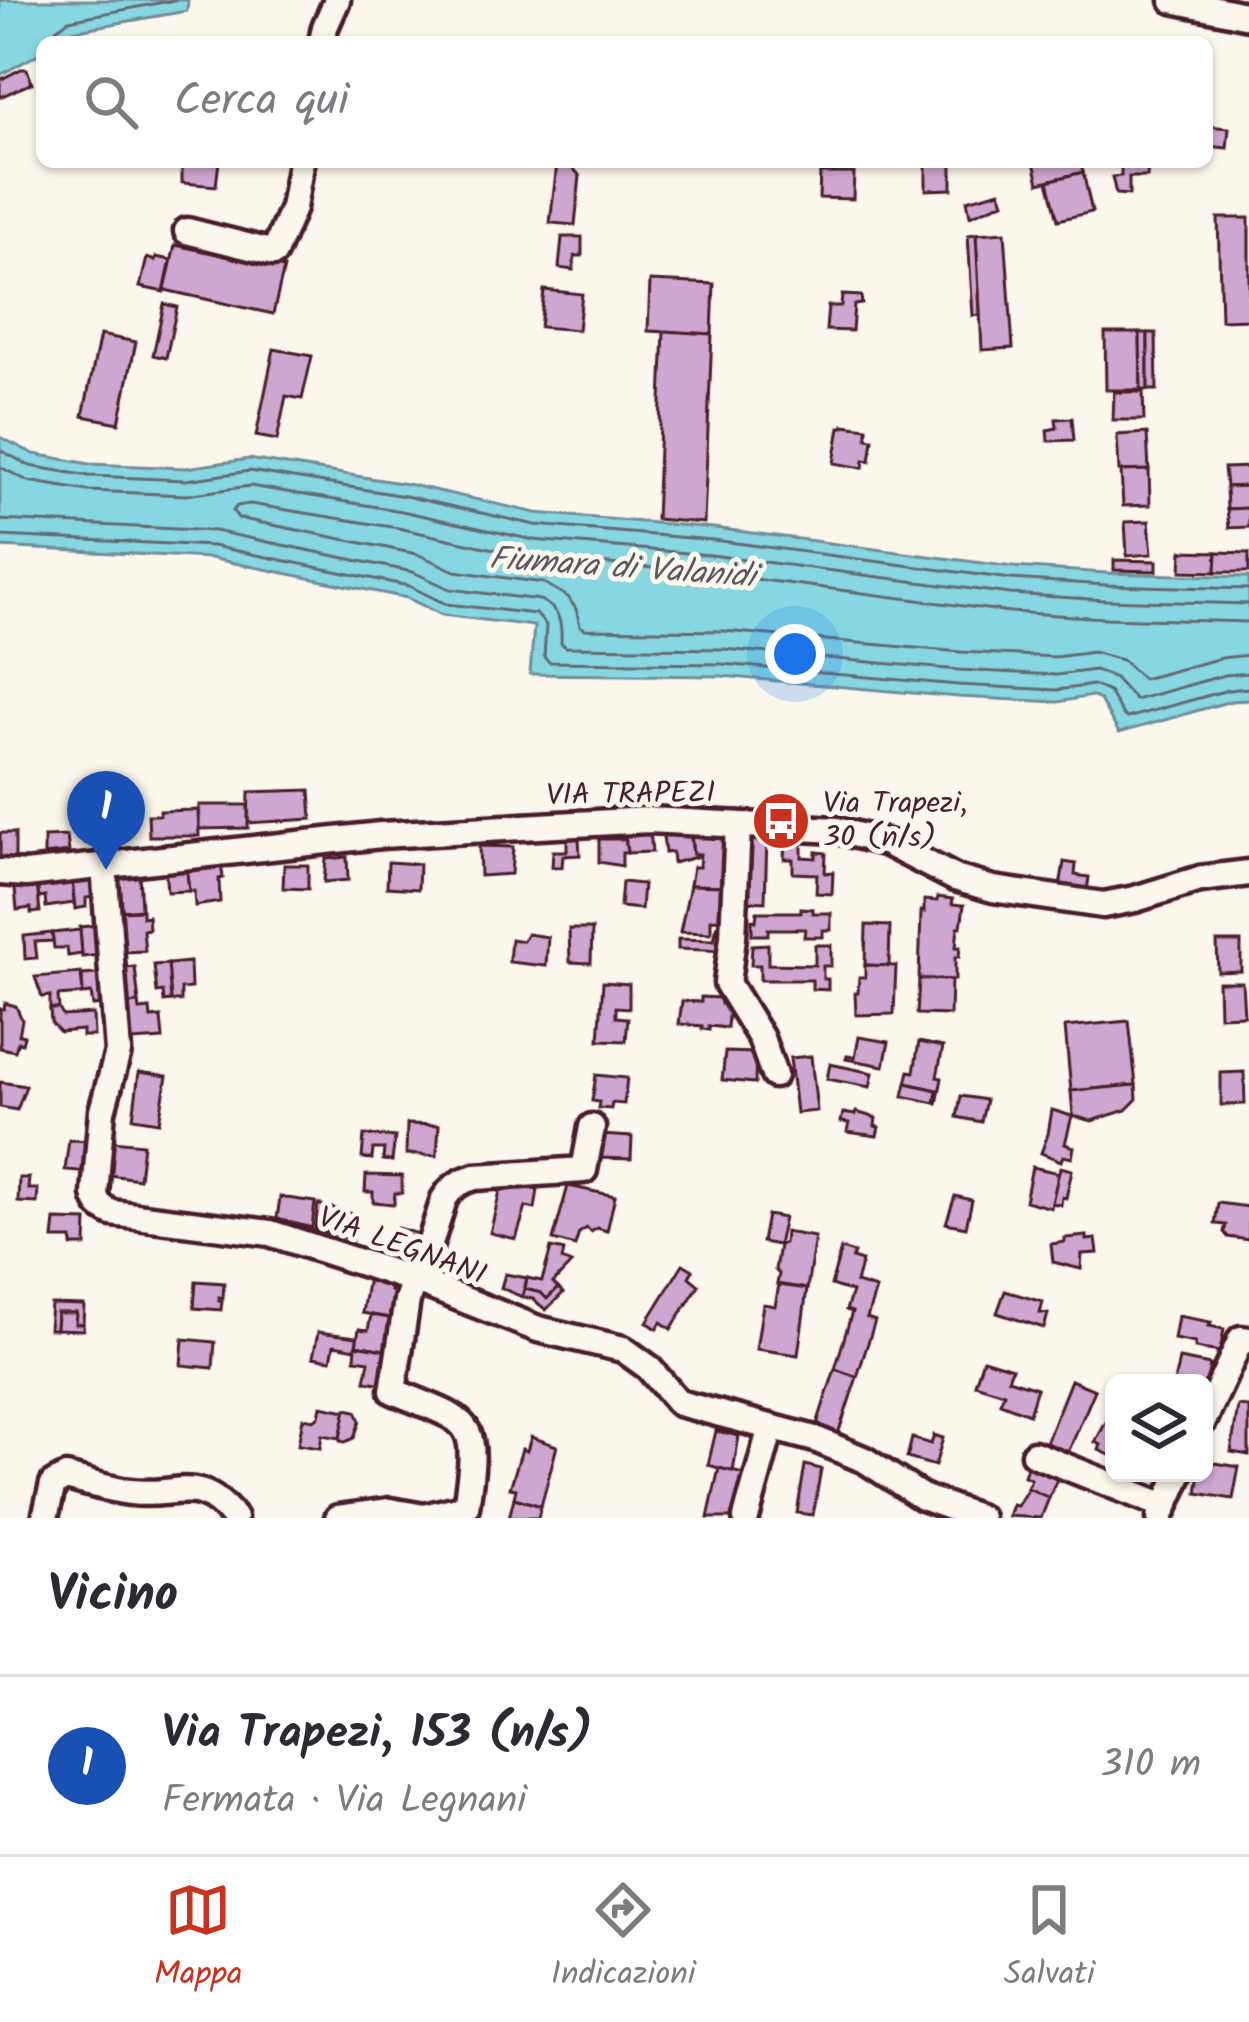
<!DOCTYPE html>
<html lang="it">
<meta charset="utf-8">
<style>
body{margin:0;font-family:Kalam,sans-serif;background:#f7f7f7;color:#2b2b33}
.controls{position:absolute;right:36px;bottom:36px;display:grid;overflow:hidden;border-radius:18px;box-shadow:0 3px 9px #0004}
.controls button{width:108px;height:108px;display:grid;place-items:center;padding:0;border:0;border-bottom:3px solid #e1e1e2;background:#fff;color:#2b2b33;font:60px sans-serif}
.you{position:absolute;left:795px;top:654px;width:42px;height:42px;margin:-30px;border:9px solid #fff;border-radius:50%;background:#1a73e8;box-shadow:0 0 0 18px #1a73e833}
.badge{display:grid;place-items:center;width:78px;height:78px;border-radius:50%;background:#c8321e;color:#fff;font-size:39px;font-weight:700}
.pin{position:absolute;translate:-50% -99px;filter:drop-shadow(0 3px 6px #0008)}
.pin::after{content:'';position:absolute;top:63px;width:42px;height:36px;background:inherit;clip-path:polygon(0 0,100% 0,50% 100%)}
.list{margin:0;padding:0;list-style:none}
h2{display:flex;justify-content:space-between;align-items:center;height:156px;margin:0;padding:0 48px;font-size:51px}
h2 small{font-size:39px;font-weight:400;color:#7c7c81}
.list li{display:grid;grid-template-columns:78px 1fr auto;gap:36px;align-items:center;box-sizing:border-box;height:180px;padding:0 48px;border-top:3px solid #e1e1e2}
.list b{display:block;font-size:45px;white-space:nowrap}
.list p{margin:0;font-size:39px;white-space:nowrap;color:#7c7c81}
.list em{font-size:39px;font-style:normal;color:#7c7c81}
.icon{flex:none;width:66px;height:66px;fill:none;stroke:currentColor;stroke-width:2;stroke-linecap:round;stroke-linejoin:round}
.map{position:relative;flex:none;width:1249px;height:1518px;overflow:hidden}
.search{position:absolute;background:#fff;box-shadow:0 3px 9px #0004;left:36px;right:36px;top:36px;height:132px;display:flex;align-items:center;gap:30px;box-sizing:border-box;padding:0 42px;border-radius:18px;color:#7c7c81;font-size:45px}
.sheet{height:336px;background:#fff}
nav{display:flex;justify-content:space-around;align-items:center;box-sizing:border-box;height:168px;border-top:3px solid #e1e1e2;background:#fff;font-size:33px;color:#7c7c81}
nav a{display:grid;justify-items:center;gap:6px}
nav .on{color:#c8321e}
.map>svg:first-child{display:block}
.water{fill:#87d7e2;stroke:#6f8d99;stroke-width:3}
.lines{fill:none;stroke-linecap:round;stroke-linejoin:round}
.shore{stroke:#626974;stroke-width:3}
.building{fill:#cda7cf;stroke:#4a1f2b;stroke-width:3}
.minor-casing{stroke:#4a1f2b;stroke-width:33}
.minor{stroke:#fbf7ec;stroke-width:24}
.labels{text-anchor:middle;dominant-baseline:central;stroke-width:10;stroke-linejoin:round;paint-order:stroke}
.street-label{font-size:30px;fill:#4a1f2b;stroke:#fbf7ec}
.poi-label{font-size:30px;fill:#4a1f2b;stroke:#fbf7ec;text-anchor:start}
.water-label{font-size:33px;font-style:italic;fill:#5c5662;stroke:#fbf7ec}
</style>
<div class="map">
<svg width="1249" height="1518" viewBox="0 0 1249 1518">
<rect width="100%" height="100%" fill="#fbf7ec"/>
<filter id="ink" filterUnits="userSpaceOnUse"><feTurbulence type="fractalNoise" baseFrequency=".00833" numOctaves="2"/><feDisplacementMap in="SourceGraphic" scale="24" xChannelSelector="R" yChannelSelector="G"/><feConvolveMatrix kernelMatrix="1 2 1 2 8 2 1 2 1" color-interpolation-filters="sRGB"/></filter>
<g filter="url(#ink)">
<g class="water">
<polygon points="0,0 188,0 187,11 72,31 59,42 42,42 42,52 0,75"/>
<polygon points="0,437 34,454 90,464 186,468 249,459 407,484 536,513 714,528 1013,567 1106,573 1249,577 1249,700 1231,701 1119,733 1100,700 1091,696 1058,702 958,697 721,676 530,674 534,626 442,615 407,598 210,558 0,547"/>
</g>
<g class="lines">
<g class="shore">
<polyline points="50,42 56,29 69,20 175,0"/>
<polyline points="0,450 30,466 89,476 186,480 250,471 405,496 535,525 713,540 1011,579 1106,585 1249,589"/>
<polyline points="0,467 28,481 88,491 186,495 250,486 402,511 533,540 711,555 1010,594 1105,600 1249,604"/>
<path d="M 0,520 L 215,531 L 413,572 L 450,589 L 540,600 C 560,609 562,623 561,643 L 566,647 L 723,649 L 959,670 L 1056,675 L 1095,670 L 1115,678 L 1135,700 L 1225,675 L 1249,673"/>
<polyline points="0,536 213,546 409,586 446,604 536,614 546,625 544,657 549,662 722,664 958,685 1057,690 1093,685 1109,692 1123,715 1127,718 1228,690 1249,688"/>
<polyline points="1249,622 1105,618 1010,612 709,573 531,557 398,528 250,504 237,506 233,511 238,518 417,554 455,571 544,583 568,597 576,609 580,626 585,629 724,631 961,652 1055,657 1093,652 1122,660 1143,679 1221,658 1249,655"/>
</g>
</g>
<g class="building">
<polygon points="21,69 27,69 32,83 0,97 0,80"/>
<polygon points="1207,126 1229,128 1227,148 1207,146"/>
<polygon points="182,162 219,162 216,186 182,183"/>
<polygon points="926,162 952,162 952,189 926,190"/>
<polygon points="1034,162 1080,162 1083,172 1039,183"/>
<polygon points="557,164 571,166 580,176 575,225 550,223"/>
<polygon points="1121,164 1148,165 1147,177 1129,177 1129,195 1116,194 1112,177 1121,176"/>
<polygon points="1083,172 1092,212 1058,220 1048,181"/>
<polygon points="820,173 854,173 853,199 819,198"/>
<polygon points="1000,191 1004,202 970,216 967,200"/>
<polygon points="1218,218 1249,218 1249,319 1221,320"/>
<polygon points="1005,232 1013,348 982,350 976,234"/>
<polygon points="976,234 980,315 973,316 968,235"/>
<polygon points="562,237 582,237 582,256 575,256 573,270 559,268"/>
<polygon points="175,245 284,268 273,314 165,290"/>
<polygon points="156,257 171,260 164,292 140,287 147,258 155,261"/>
<polygon points="650,281 714,284 712,334 648,331"/>
<polygon points="544,290 582,294 578,330 540,327"/>
<polygon points="842,295 861,296 862,304 854,305 852,331 826,330 828,306 841,306"/>
<polygon points="164,304 177,307 166,358 153,355"/>
<polygon points="664,331 712,334 704,523 656,519"/>
<polygon points="1105,333 1140,333 1141,390 1106,390"/>
<polygon points="1140,333 1148,333 1148,390 1141,390"/>
<polygon points="1148,333 1156,333 1157,390 1148,390"/>
<polygon points="100,335 136,342 119,423 83,416"/>
<polygon points="274,349 312,356 302,399 286,396 277,440 256,436"/>
<polygon points="1114,392 1143,392 1144,420 1113,420"/>
<polygon points="1072,418 1074,440 1048,441 1047,430 1057,428 1056,419"/>
<polygon points="844,425 867,428 867,438 873,439 870,461 864,460 863,468 834,463 840,427 844,427"/>
<polygon points="1147,433 1149,470 1119,471 1117,435"/>
<polygon points="1249,467 1249,486 1226,487 1224,468"/>
<polygon points="1149,470 1150,505 1123,506 1121,471"/>
<polygon points="1249,486 1249,508 1227,509 1226,487"/>
<polygon points="1249,508 1249,527 1229,528 1227,509"/>
<polygon points="1149,521 1152,554 1127,556 1125,522"/>
<polygon points="1182,551 1217,552 1216,572 1181,571"/>
<polygon points="1217,552 1249,553 1249,572 1216,572"/>
<polygon points="1114,560 1157,561 1157,571 1114,570"/>
<polygon points="310,790 312,819 248,823 249,792"/>
<polygon points="199,805 248,805 248,828 199,829"/>
<polygon points="198,810 199,836 149,836 148,815 160,815 160,811"/>
<polygon points="650,830 652,852 627,853 625,833"/>
<polygon points="690,831 693,854 700,854 700,856 673,863 672,852 665,853 663,836"/>
<polygon points="0,833 15,833 15,859 0,858"/>
<polygon points="691,834 719,834 719,837 729,838 727,886 690,885 693,867 699,867 700,854 693,854"/>
<polygon points="67,836 69,852 44,855 44,837"/>
<polygon points="579,838 580,855 563,856 562,867 552,867 553,851 567,851 567,839"/>
<polygon points="599,839 625,839 627,853 622,853 622,866 599,862"/>
<polygon points="750,839 767,839 765,902 748,901"/>
<polygon points="785,839 802,839 802,857 816,858 816,852 826,853 825,873 833,872 832,894 816,893 817,874 793,873 793,859 784,859"/>
<polygon points="479,846 513,847 511,874 480,876"/>
<polygon points="347,857 348,880 324,882 326,859"/>
<polygon points="388,862 419,864 418,889 387,887"/>
<polygon points="1064,862 1076,864 1075,875 1089,877 1087,891 1060,887"/>
<polygon points="221,863 223,878 219,879 220,902 195,906 194,891 189,891 186,865"/>
<polygon points="186,865 189,891 167,892 165,867"/>
<polygon points="284,865 308,865 308,889 283,888"/>
<polygon points="139,873 141,909 120,911 116,875"/>
<polygon points="102,877 105,896 86,898 86,907 75,909 72,880"/>
<polygon points="72,880 74,903 46,907 45,897 39,898 37,884"/>
<polygon points="622,882 643,884 641,909 620,907"/>
<polygon points="37,884 40,912 31,913 31,908 17,910 15,889"/>
<polygon points="690,885 722,886 723,892 726,892 726,920 711,919 711,933 680,932"/>
<polygon points="938,897 953,899 952,904 964,905 961,927 958,927 956,947 960,947 959,957 955,957 955,980 919,979 921,911 924,912 924,900 937,901"/>
<polygon points="801,908 813,909 813,913 831,913 831,930 823,930 823,937 804,937 805,929 768,929 768,935 752,935 752,920 756,921 757,912 801,912"/>
<polygon points="142,910 142,917 148,916 149,929 143,930 145,951 124,952 120,911"/>
<polygon points="107,924 110,954 82,957 80,927"/>
<polygon points="866,925 890,926 889,966 865,965"/>
<polygon points="717,926 730,926 729,951 678,949 678,939 714,940"/>
<polygon points="569,929 592,929 591,963 570,962"/>
<polygon points="80,930 82,954 68,956 67,948 54,948 52,933"/>
<polygon points="52,933 53,941 35,942 37,958 25,959 24,936"/>
<polygon points="527,934 548,937 546,966 509,962 511,939 523,941"/>
<polygon points="1217,942 1241,942 1241,971 1218,972"/>
<polygon points="768,944 768,964 815,965 815,945 831,945 831,966 823,966 823,979 828,979 828,990 812,989 812,980 760,980 760,965 751,965 752,945"/>
<polygon points="190,962 191,988 181,989 181,1001 171,1001 168,964"/>
<polygon points="168,964 171,1001 164,1002 163,992 157,993 154,965"/>
<polygon points="865,965 896,966 894,1014 856,1015 855,993 858,993 859,977 865,977"/>
<polygon points="135,967 139,1003 128,1004 125,968"/>
<polygon points="81,973 83,994 58,996 59,1009 50,1009 50,996 42,997 35,977"/>
<polygon points="109,973 112,1004 93,1006 91,993 83,994 82,975"/>
<polygon points="919,979 951,980 950,1015 917,1014"/>
<polygon points="603,982 629,984 629,1008 616,1007 616,1017 628,1018 626,1041 599,1040"/>
<polygon points="1218,982 1242,982 1244,1015 1219,1016"/>
<polygon points="701,997 720,998 721,1004 729,1004 727,1028 709,1026 709,1030 702,1029 702,1026 679,1024 682,1001 701,1002"/>
<polygon points="5,1003 16,1006 22,1020 19,1035 24,1036 22,1043 18,1042 15,1051 0,1048 0,1009 4,1009"/>
<polygon points="139,1003 140,1010 150,1009 151,1018 161,1017 163,1039 132,1041 128,1004"/>
<polygon points="50,1009 59,1009 63,1016 93,1014 94,1036 82,1036 82,1030 60,1032 51,1022"/>
<polygon points="1129,1021 1136,1085 1071,1091 1065,1027"/>
<polygon points="859,1037 889,1042 884,1066 846,1059 847,1056 855,1057"/>
<polygon points="919,1042 943,1047 937,1077 942,1078 937,1104 935,1103 937,1090 906,1083 909,1071 914,1072"/>
<polygon points="725,1052 756,1053 755,1083 722,1080"/>
<polygon points="811,1056 817,1111 796,1113 790,1058"/>
<polygon points="830,1064 873,1073 870,1087 827,1079"/>
<polygon points="139,1072 167,1076 159,1122 133,1118"/>
<polygon points="1244,1072 1245,1104 1221,1105 1221,1073"/>
<polygon points="596,1075 627,1078 624,1104 612,1103 611,1109 598,1108 599,1102 592,1101"/>
<polygon points="0,1082 26,1086 17,1110 0,1107"/>
<polygon points="906,1083 937,1090 935,1103 903,1096"/>
<polygon points="1136,1085 1137,1099 1126,1110 1092,1121 1073,1116 1071,1091"/>
<polygon points="961,1096 986,1100 981,1122 957,1117"/>
<polygon points="1052,1110 1072,1116 1065,1144 1074,1147 1072,1158 1063,1156 1061,1161 1041,1153 1048,1134"/>
<polygon points="856,1112 876,1118 875,1126 879,1127 877,1136 847,1132 849,1123 841,1122 843,1113 855,1115"/>
<polygon points="407,1124 439,1125 437,1156 406,1154"/>
<polygon points="364,1135 395,1137 392,1161 383,1160 384,1149 373,1149 372,1159 362,1158"/>
<polygon points="600,1135 632,1137 631,1159 598,1158"/>
<polygon points="69,1140 93,1141 90,1172 65,1170"/>
<polygon points="113,1141 143,1144 139,1179 109,1175"/>
<polygon points="1032,1167 1059,1173 1051,1208 1025,1201"/>
<polygon points="1060,1167 1072,1170 1066,1198 1062,1197 1061,1205 1052,1203"/>
<polygon points="366,1175 402,1176 402,1193 395,1193 394,1204 373,1202 373,1192 365,1192"/>
<polygon points="19,1178 29,1178 28,1189 38,1189 37,1203 18,1202"/>
<polygon points="502,1183 538,1190 535,1209 526,1207 516,1239 490,1233"/>
<polygon points="568,1186 615,1196 607,1231 597,1228 591,1232 587,1228 579,1233 575,1246 553,1240"/>
<polygon points="955,1196 972,1200 966,1227 946,1223"/>
<polygon points="280,1197 315,1202 312,1228 277,1219"/>
<polygon points="1218,1203 1249,1207 1249,1240 1228,1237 1224,1232 1226,1225 1215,1224"/>
<polygon points="318,1204 356,1215 352,1240 315,1229"/>
<polygon points="767,1215 784,1218 778,1245 762,1242"/>
<polygon points="55,1220 87,1221 86,1246 72,1246 72,1239 53,1239"/>
<polygon points="397,1228 426,1236 417,1262 401,1256 402,1250 391,1246"/>
<polygon points="785,1232 815,1237 807,1289 777,1284 779,1274 775,1270 779,1245 784,1243"/>
<polygon points="1087,1236 1087,1240 1096,1239 1098,1253 1082,1254 1081,1269 1053,1262 1051,1244 1065,1242 1065,1238"/>
<polygon points="551,1248 564,1251 562,1260 571,1264 553,1283 558,1288 547,1299 541,1293 525,1289 527,1278 542,1281"/>
<polygon points="841,1249 854,1253 852,1258 862,1261 856,1283 876,1289 867,1318 875,1321 857,1377 835,1369 852,1312 846,1310 852,1292 831,1285"/>
<polygon points="683,1264 693,1270 689,1277 699,1285 671,1329 661,1322 657,1329 647,1322"/>
<polygon points="505,1274 527,1278 522,1297 501,1288"/>
<polygon points="368,1277 392,1284 390,1291 403,1294 400,1320 362,1313"/>
<polygon points="196,1281 224,1283 223,1298 219,1297 219,1301 222,1301 221,1310 194,1308"/>
<polygon points="779,1285 807,1289 798,1355 756,1349 763,1304 775,1306"/>
<polygon points="558,1288 563,1293 546,1310 533,1299 522,1297 525,1289 541,1293 547,1299"/>
<polygon points="1005,1291 1043,1302 1040,1313 1048,1314 1044,1328 997,1313"/>
<polygon points="51,1304 84,1305 83,1324 75,1324 76,1313 57,1313 56,1329 49,1329"/>
<polygon points="57,1313 76,1313 75,1324 83,1324 83,1330 56,1329"/>
<polygon points="371,1315 395,1319 390,1351 356,1345 359,1329 368,1330"/>
<polygon points="1178,1316 1211,1322 1209,1326 1224,1329 1220,1352 1195,1348 1195,1343 1174,1339"/>
<polygon points="318,1332 357,1337 356,1349 334,1345 331,1360 313,1357"/>
<polygon points="183,1339 215,1342 213,1368 181,1365"/>
<polygon points="356,1345 390,1351 384,1384 365,1381 369,1361 355,1359"/>
<polygon points="983,1359 1012,1368 1008,1379 1037,1388 1029,1414 1000,1403 1004,1393 975,1384"/>
<polygon points="1179,1359 1210,1365 1205,1387 1204,1383 1174,1383"/>
<polygon points="835,1369 857,1377 838,1434 816,1427"/>
<polygon points="1071,1380 1095,1390 1067,1455 1045,1445"/>
<polygon points="321,1406 346,1411 340,1438 322,1435 320,1448 298,1445 303,1418 314,1420 319,1416"/>
<polygon points="1238,1406 1249,1407 1249,1455 1231,1452"/>
<polygon points="346,1409 356,1411 360,1421 354,1438 345,1442 340,1441 340,1438"/>
<polygon points="1111,1413 1114,1414 1114,1457 1099,1450 1101,1445 1095,1442"/>
<polygon points="716,1431 739,1436 733,1472 708,1465"/>
<polygon points="934,1435 943,1438 935,1466 907,1458 912,1438 931,1444"/>
<polygon points="531,1437 557,1446 541,1506 514,1498 516,1489 510,1488 522,1449 527,1451"/>
<polygon points="1204,1461 1239,1467 1233,1499 1197,1493 1200,1473 1204,1473"/>
<polygon points="805,1465 821,1469 813,1515 797,1513"/>
<polygon points="1027,1467 1057,1479 1049,1498 1027,1488 1031,1479 1024,1476"/>
<polygon points="719,1468 744,1474 734,1518 708,1518"/>
<polygon points="1028,1488 1049,1498 1041,1518 1008,1516 1012,1505 1017,1506"/>
<polygon points="514,1498 541,1506 538,1518 509,1518"/>
</g>
<g class="lines">
<defs>
<g id="minor">
<polyline points="1173,0 1249,16"/>
<polyline points="322,42 325,27 337,0"/>
<polyline points="187,231 274,253 293,208 301,162"/>
<polyline points="738,825 733,937 727,983 761,1038 774,1075"/>
<path d="M 104,866 L 118,1052 L 102,1111 L 95,1194 C 97,1204 102,1208 112,1213 L 270,1233 L 414,1280 L 538,1329 L 623,1349 L 648,1367 L 679,1403 L 815,1439 L 865,1460 L 922,1497 L 980,1518"/>
<polyline points="0,872 26,874 381,835 648,820 837,830 887,843 955,878 993,889 1103,905 1135,899 1200,879 1249,873"/>
<polyline points="1204,1420 1241,1339 1249,1340"/>
<polyline points="1034,1454 1165,1506"/>
<path d="M 45,1518 L 53,1484 L 66,1477 C 87,1482 109,1490 131,1492 C 175,1498 199,1473 234,1518"/>
<path d="M 338,1518 L 390,1511 L 424,1517 L 466,1507 C 480,1416 472,1424 393,1391 L 407,1300 L 414,1280 L 422,1270 L 444,1199 C 452,1186 461,1181 475,1177 L 584,1170 L 592,1127"/>
<polyline points="746,1518 771,1427"/>
<polyline points="1160,1518 1180,1473"/>
</g>
</defs>
<use href="#minor" class="minor-casing"/>
<use href="#minor" class="minor"/>
</g>
</g>
<defs>
<symbol id="bus-disc" viewBox="-11 -11 22 22"><circle r="9.5" fill="#c8321e" stroke="#fbf7ec"/><path d="M-5-6H5V4H4V6H2V4H-2V6H-4V4H-5ZM-3.5-4V0h7V-4ZM-3.5 1.2v1.5H-2V1.2ZM2 1.2v1.5H3.5V1.2Z" fill="#fff"/></symbol>
</defs>
<g fill-rule="evenodd">
<use href="#bus-disc" x="748" y="788" width="66" height="66"/>
</g>
<g class="labels">
<g class="street-label">
<text transform="translate(631 795) rotate(-1)">VIA TRAPEZI</text>
<text transform="translate(402 1247) rotate(20)">VIA LEGNANI</text>
</g>
<g class="poi-label">
<text x="823" y="804">Via Trapezi,<tspan x="823" dy="34">30 (n/s)</tspan></text>
</g>
<g class="water-label">
<text transform="translate(622 569) rotate(4)">Fiumara di Valanidi</text>
</g>
</g>
</svg>
<div class="controls">
<button><svg class="icon" aria-label="layers" viewBox="0 0 24 24"><path d="M12 4l9 5-9 5-9-5zM3 14l9 5 9-5"/></svg></button>
</div>
<div class="you"></div>
<div class="pin badge" style="left:106px;top:870px;background:#1a4fb4">1</div>
<div class="search"><svg class="icon" aria-label="search" viewBox="0 0 24 24"><circle cx="10" cy="10" r="6"/><path d="M15 15l6 6"/></svg>Cerca qui</div>
</div>
<section class="sheet">
<h2>Vicino<small></small></h2>
<ul class="list">
<li><span class="badge" style="background:#1a4fb4">1</span><div><b>Via Trapezi, 153 (n/s)</b><p>Fermata · Via Legnani</p></div><em>310 m</em></li>
</ul>
</section>
<nav>
<a class="on"><svg class="icon" aria-label="map" viewBox="0 0 24 24"><path d="M3 6l6-2 6 2 6-2v14l-6 2-6-2-6 2zM9 4v14M15 6v14"/></svg>Mappa</a>
<a><svg class="icon" aria-label="directions" viewBox="0 0 24 24"><path d="M12 3l9 9-9 9-9-9zM9 14v-3h6M13 9l2 2-2 2"/></svg>Indicazioni</a>
<a><svg class="icon" aria-label="saved" viewBox="0 0 24 24"><path d="M7 4h10v16l-5-4-5 4z"/></svg>Salvati</a>
</nav>
